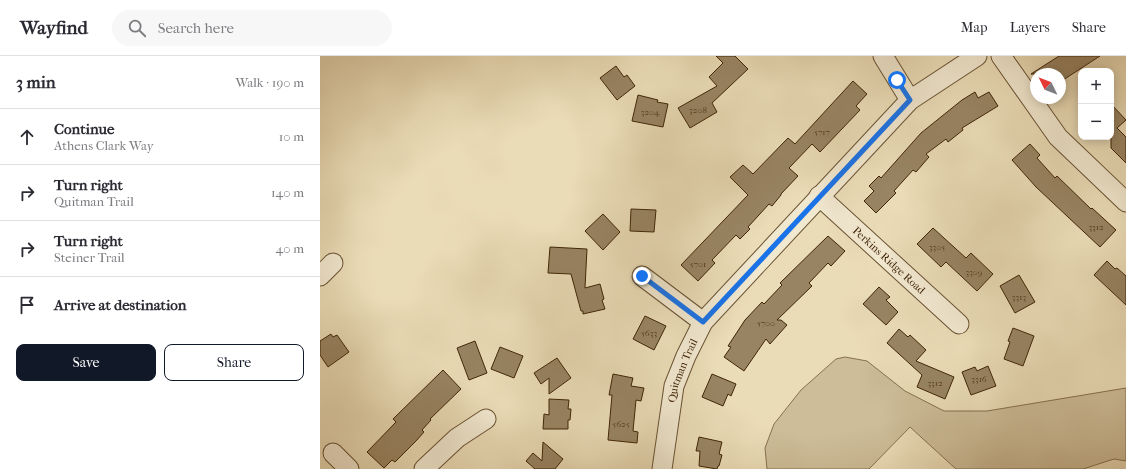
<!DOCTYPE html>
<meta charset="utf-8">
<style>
body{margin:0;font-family:"IM FELL French Canon",serif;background:#f7f7f7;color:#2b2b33}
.controls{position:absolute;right:12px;top:12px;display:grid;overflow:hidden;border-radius:8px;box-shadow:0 2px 10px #0003}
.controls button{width:36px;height:36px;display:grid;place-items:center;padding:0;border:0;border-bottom:1px solid #e1e1e2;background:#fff;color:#2b2b33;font:20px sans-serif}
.compass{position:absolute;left:710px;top:12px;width:36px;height:36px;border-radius:50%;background:#fff;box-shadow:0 2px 10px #0003;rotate:313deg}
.stop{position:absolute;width:12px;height:12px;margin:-9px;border:3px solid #1a73e8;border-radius:50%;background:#fff}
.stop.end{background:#1a73e8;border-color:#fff;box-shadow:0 1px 4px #0008}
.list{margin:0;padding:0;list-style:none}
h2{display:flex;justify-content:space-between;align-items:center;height:52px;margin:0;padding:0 16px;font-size:17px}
h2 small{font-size:13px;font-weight:400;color:#7c7c81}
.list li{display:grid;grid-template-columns:26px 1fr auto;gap:12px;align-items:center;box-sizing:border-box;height:56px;padding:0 16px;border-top:1px solid #e1e1e2}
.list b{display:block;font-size:15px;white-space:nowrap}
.list p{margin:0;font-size:13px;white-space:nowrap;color:#7c7c81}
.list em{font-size:13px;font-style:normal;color:#7c7c81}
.actions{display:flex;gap:8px;padding:12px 16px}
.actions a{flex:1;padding:9px 0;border:1px solid #111827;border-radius:8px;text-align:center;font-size:14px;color:#111827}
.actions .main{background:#111827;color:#fff}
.icon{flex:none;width:22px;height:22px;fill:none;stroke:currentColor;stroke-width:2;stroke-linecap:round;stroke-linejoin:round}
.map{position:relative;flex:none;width:806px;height:413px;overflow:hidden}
header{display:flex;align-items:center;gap:24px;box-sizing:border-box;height:56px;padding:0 20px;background:#fff;border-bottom:1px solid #e1e1e2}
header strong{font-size:19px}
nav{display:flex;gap:22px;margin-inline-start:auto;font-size:14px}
.search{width:280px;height:36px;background:#f7f7f7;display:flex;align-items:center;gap:10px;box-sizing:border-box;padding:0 14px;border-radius:22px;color:#7c7c81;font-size:15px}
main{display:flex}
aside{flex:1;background:#fff}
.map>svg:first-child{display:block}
.green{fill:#cdbd99;stroke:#867150}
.building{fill:#988463;stroke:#402507}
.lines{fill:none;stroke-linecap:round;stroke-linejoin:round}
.minor-casing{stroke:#6a5333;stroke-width:21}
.minor{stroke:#f1e8d0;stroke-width:19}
.route{stroke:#1a73e8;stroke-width:5}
.labels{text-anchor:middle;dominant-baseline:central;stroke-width:4;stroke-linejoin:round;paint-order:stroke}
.number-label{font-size:9px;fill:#563d1e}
.street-label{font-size:11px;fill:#402507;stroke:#f1e8d0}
</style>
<header>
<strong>Wayfind</strong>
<div class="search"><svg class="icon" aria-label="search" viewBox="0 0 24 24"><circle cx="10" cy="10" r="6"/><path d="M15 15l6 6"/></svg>Search here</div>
<nav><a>Map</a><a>Layers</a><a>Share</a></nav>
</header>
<main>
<aside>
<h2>3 min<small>Walk · 190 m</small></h2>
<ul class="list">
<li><svg class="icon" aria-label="ahead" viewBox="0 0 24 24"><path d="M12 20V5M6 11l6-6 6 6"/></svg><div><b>Continue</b><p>Athens Clark Way</p></div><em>10 m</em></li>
<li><svg class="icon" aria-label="right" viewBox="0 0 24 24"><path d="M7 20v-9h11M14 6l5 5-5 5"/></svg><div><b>Turn right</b><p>Quitman Trail</p></div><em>140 m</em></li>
<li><svg class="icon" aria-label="right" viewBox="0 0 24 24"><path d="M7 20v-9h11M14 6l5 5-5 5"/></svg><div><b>Turn right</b><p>Steiner Trail</p></div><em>40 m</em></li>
<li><svg class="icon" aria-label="arrive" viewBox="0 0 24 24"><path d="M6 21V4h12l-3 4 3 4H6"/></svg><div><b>Arrive at destination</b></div></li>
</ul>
<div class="actions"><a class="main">Save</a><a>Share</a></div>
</aside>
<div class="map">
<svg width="806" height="413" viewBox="0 0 806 413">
<rect width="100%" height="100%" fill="#eadcb7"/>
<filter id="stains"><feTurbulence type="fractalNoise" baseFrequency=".005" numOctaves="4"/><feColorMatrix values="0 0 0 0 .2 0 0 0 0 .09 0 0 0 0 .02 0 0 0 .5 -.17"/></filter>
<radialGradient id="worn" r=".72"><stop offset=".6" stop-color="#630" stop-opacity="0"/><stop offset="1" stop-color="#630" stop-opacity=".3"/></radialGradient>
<polygon class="green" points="525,301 547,305 585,335 624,355 667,355 806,332 806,405 794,403 763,413 636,413 590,371 549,413 447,413 445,392 454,368 481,334 516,303"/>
<g class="building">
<polygon points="396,0 415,0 428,13 392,47 397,56 370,72 358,52 397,30 389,21 403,7"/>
<polygon points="739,0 780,0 740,26 740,18 711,18"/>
<polygon points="296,10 304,21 307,19 315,30 297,44 280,22"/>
<polygon points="533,25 547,38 536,50 540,54 500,96 492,88 469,112 478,120 461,138 461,139 452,150 449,148 428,171 430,173 420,183 416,179 392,204 395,207 378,225 361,209 428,139 410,121 423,109 433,118 468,82 475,88"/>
<polygon points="655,36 658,42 669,36 678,50 642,72 643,74 628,86 626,83 606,98 609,101 596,116 593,114 574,135 576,137 556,157 544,145 554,135 549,130 559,120 561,122 601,77 642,44"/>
<polygon points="318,39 338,44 337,46 348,48 343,71 312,65"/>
<polygon points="791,48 806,64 797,72 806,81 806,107 791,92"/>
<polygon points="710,88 720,99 717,102 735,122 737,120 771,153 772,152 796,174 780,191 716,131 692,104"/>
<polygon points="311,153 336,154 334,176 310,175"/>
<polygon points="283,158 300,176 283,194 265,175"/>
<polygon points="613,172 646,202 651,197 673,218 657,235 626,206 621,211 597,188"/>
<polygon points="508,180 525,195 511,210 508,207 489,227 492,230 457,264 461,264 467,269 450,288 446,283 424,315 404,301 411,291 408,290 425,264 442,246 444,248 462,229 460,227"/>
<polygon points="230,191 267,193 265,232 280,228 284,243 282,244 285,253 263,258 263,255 261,255 251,218 228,217"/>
<polygon points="787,205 795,213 797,212 806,220 806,249 774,219"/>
<polygon points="699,219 715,246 695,257 680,230"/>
<polygon points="559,231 570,241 566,244 578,256 566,269 543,248"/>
<polygon points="325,260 346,270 334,294 313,283"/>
<polygon points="693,272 714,280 703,310 684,303 690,286 688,285"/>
<polygon points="579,273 588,281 590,279 606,294 596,305 634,321 625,343 597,331 602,319 567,287"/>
<polygon points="11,278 13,281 17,279 29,296 8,311 0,299 0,285"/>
<polygon points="155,285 167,317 149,324 137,292"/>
<polygon points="180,291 203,300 194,322 171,313"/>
<polygon points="237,302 251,322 229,338 229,322 221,328 214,317"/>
<polygon points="668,310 676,330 651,339 642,316 655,311 657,315"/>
<polygon points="123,314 141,333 110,363 111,364 102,374 104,376 96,385 75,406 72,404 64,412 47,396 76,366 73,363"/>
<polygon points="293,318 313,322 311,330 324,332 321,345 316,344 313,375 318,376 317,387 288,384 292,339 289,339"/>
<polygon points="392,318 416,328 411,340 408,338 403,350 382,341"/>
<polygon points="229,343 249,344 248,353 251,353 250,364 248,364 248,373 223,373 224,358 229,359"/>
<polygon points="379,381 402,386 399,398 402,399 399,410 398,410 397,413 379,410 380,395 376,395"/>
<polygon points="223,386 243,403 235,413 215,413 206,405 213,397 222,405"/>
</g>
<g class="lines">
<defs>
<g id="minor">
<polyline points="563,0 590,44"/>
<polyline points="681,0 738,81 806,146"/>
<path id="s1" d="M 499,140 L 639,268"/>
<polyline points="0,220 13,207"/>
<polyline points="322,220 383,266"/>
<polyline points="13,397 29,413"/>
<polyline points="104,413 137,382 166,363"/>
<path id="s2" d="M 342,413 L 354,330 L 366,300 L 383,266 L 590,44 L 657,0"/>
</g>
</defs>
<use href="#minor" class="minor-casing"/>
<use href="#minor" class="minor"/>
</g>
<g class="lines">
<polyline class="route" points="322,220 383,266 590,44 577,24"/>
</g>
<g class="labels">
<g class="number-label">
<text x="378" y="54">3208</text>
<text x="330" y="56">3204</text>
<text x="502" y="76">5717</text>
<text x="776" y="171">3312</text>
<text x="617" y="191">3305</text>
<text x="378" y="208">5701</text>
<text x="654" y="216">3309</text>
<text x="699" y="241">3313</text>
<text x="446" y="267">5700</text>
<text x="329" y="277">5633</text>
<text x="659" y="323">3316</text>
<text x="615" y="327">3312</text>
<text x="301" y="368">5625</text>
</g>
<g class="street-label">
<text stroke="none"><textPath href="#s1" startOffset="95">Perkins Ridge Road</textPath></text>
<text stroke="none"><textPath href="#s2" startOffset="101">Quitman Trail</textPath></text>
</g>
</g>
<rect width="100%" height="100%" filter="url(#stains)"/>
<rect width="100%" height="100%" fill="url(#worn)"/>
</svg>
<div class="controls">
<button>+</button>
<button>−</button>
</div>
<svg class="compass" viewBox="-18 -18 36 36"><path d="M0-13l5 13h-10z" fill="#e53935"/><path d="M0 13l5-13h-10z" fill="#7c7c81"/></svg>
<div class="stop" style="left:577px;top:24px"></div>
<div class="stop end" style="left:322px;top:220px"></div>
</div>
</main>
